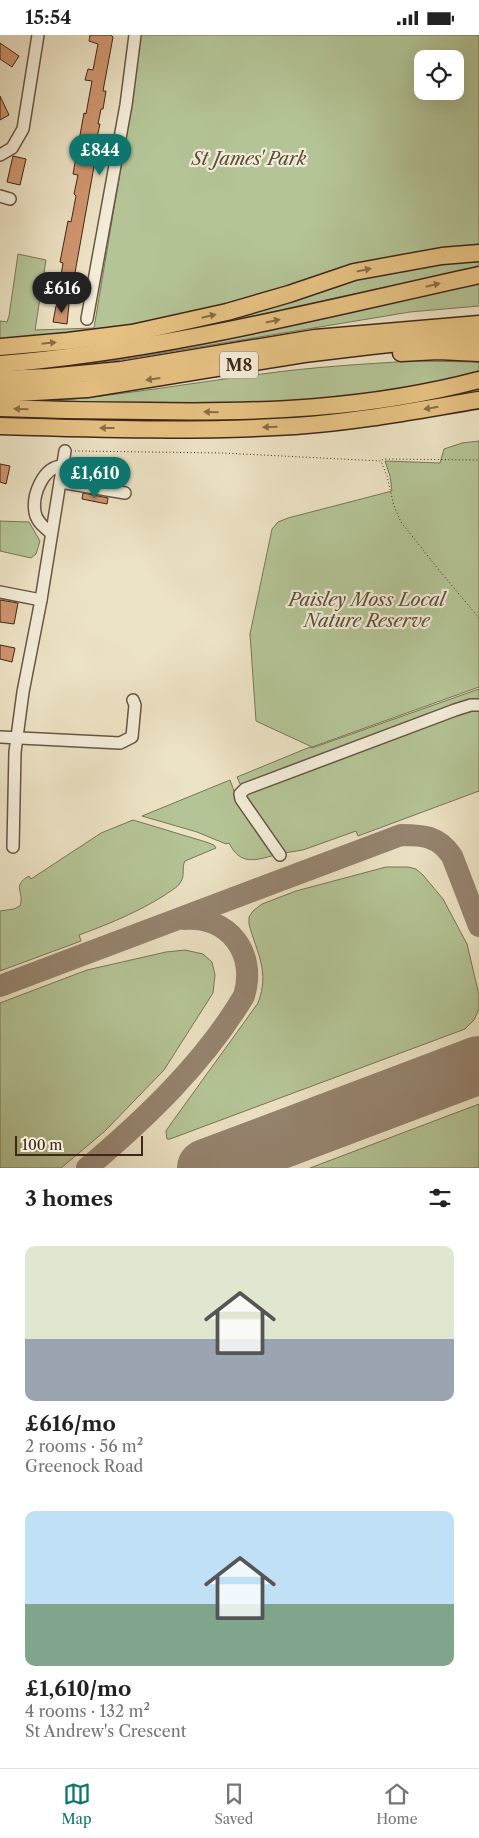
<!DOCTYPE html>
<html lang="en">
<head>
<meta charset="utf-8">
<style>
  body { margin:0; font-family:"Libre Caslon Text",serif; background:#f2f2f2; color:#222; height:100vh; display:flex; flex-direction:column; font-size:19px; white-space:nowrap }
  * { box-sizing:border-box; margin:0 }
  p { font-size:16px; color:#767676 }
  .icon { flex:none; width:28px; height:28px; fill:none; stroke:currentColor; stroke-width:2; stroke-linecap:round; stroke-linejoin:round }
  .map { position:relative; height:1133px; overflow:hidden }
  .side { display:flex; flex-direction:column; background:#fff; flex:1 }
  .side>* { flex:none }
  .fabs { position:absolute; left:414px; top:15px; display:grid; gap:10px }
  .fabs a { display:grid; place-items:center; width:50px; height:50px; border-radius:10px; background:#fff; box-shadow:0 5px 20px #0002; font-size:25px }
  .scale { position:absolute; left:15px; bottom:12px; width:128px; box-sizing:border-box; padding-left:5px; border:2px solid #3f261a; border-top:0; font-size:14px; line-height:18px; white-space:nowrap; color:#3f261a; -webkit-text-stroke:4px #f3ecd9; paint-order:stroke }
  .price { position:absolute; translate:-50% -42px; padding:0 11px; border-radius:18px; background:#0f766e; color:#fff; font-size:16px; line-height:32px; filter:drop-shadow(0 1px 2px #0008) }
  .price::after { content:''; position:absolute; left:50%; top:30px; width:15px; height:11px; margin-left:-8px; background:inherit; clip-path:polygon(0 0,100% 0,50% 100%) }
  .price.current { background:#222; color:#fff }
  ul { padding:0; list-style:none }
  li { display:grid; align-content:center; gap:10px; height:265px; padding:0 25px }
  li span { display:grid; place-items:center; height:155px; border-radius:10px; color:#555 }
  li>.icon { margin-inline-start:auto }
  span .icon { width:90px; height:90px; fill:#fffc; stroke-width:1 }
  li b { font-size:21px }
  h2 { display:flex; justify-content:space-between; align-items:center; height:60px; padding:0 25px; font-size:21px }
  .status { display:flex; justify-content:space-between; align-items:center; height:35px; padding:0 25px; background:#fff; direction:ltr }
  .status svg { height:14px; fill:currentColor }
  .dock { display:flex; justify-content:space-around; align-items:center; height:70px; border-top:1px solid #e0e0e0; background:#fff; font-size:14px; color:#767676 }
  .dock a { display:grid; justify-items:center; gap:2px }
  .dock .current { color:#0f766e }
  .map>svg:first-child { display:block }
  .green { fill:#b4c496; stroke:#7a7558; fill-rule:evenodd }
  .lines { fill:none; stroke-linecap:round; stroke-linejoin:round }
  .taxiway { stroke:#96846f; stroke-width:22 }
  .runway { stroke:#96846f; stroke-width:58 }
  .building { fill:#cf956e; stroke:#3f261a }
  .minor-casing { stroke:#6a5544; stroke-width:14 }
  .highway-casing { stroke:#3f261a; stroke-width:19 }
  .path { stroke:#3f261a; stroke-width:1; stroke-dasharray:1 2.5; stroke-linecap:butt }
  .minor { stroke:#f3ecd9; stroke-width:11 }
  .highway { stroke:#e6c182; stroke-width:16 }
  .oneway { fill:#8a6c49 }
  .labels { text-anchor:middle; stroke-width:4.5; stroke-linejoin:round; paint-order:stroke }
  .shield { fill:#f3ecd9; stroke:#756153; stroke-width:1 }
  .shield-label { font-size:16px; font-weight:bold; fill:#3f261a }
  .park-label { font-size:18px; font-style:italic; fill:#5c4e39; stroke:#f3ecd9 }
</style>
</head>
<body>
<div class="status"><b>15:54</b><svg viewBox="0 0 49 12"><path d="M0 12V9h3v3zM5 12V6h3v6zM10 12V3h3v9zM15 12V0h3v12zM26 1h20v11H26zM47 4h2v5h-2z"/></svg></div>
<div class="map">
<svg width="479" height="1133" viewBox="0 0 479 1133">
  <rect width="100%" height="100%" fill="#ece2c4"/>
  <filter id="stains"><feTurbulence type="fractalNoise" baseFrequency=".004" numOctaves="4"/><feColorMatrix values="0 0 0 0 .2 0 0 0 0 .09 0 0 0 0 .02 0 0 0 .5 -.17"/></filter>
  <radialGradient id="worn" r=".72"><stop offset=".6" stop-color="#630" stop-opacity="0"/><stop offset="1" stop-color="#630" stop-opacity=".3"/></radialGradient>
  <g class="green">
    <path d="M139 0H479V215L115 296 0 308V286L7 287 9 281 18 219 46 225 35 295 94 293 131 72ZM422 24H455V56H422Z"/>
    <path d="M450 227H479V271L410 277 120 325 26 334 388 261 385 252 253 281 198 292 374 239Z"/>
    <path d="M414 326 479 327V358L349 380 347 370 27 368C106 363 183 349 262 339 312 332 363 329 414 326Z"/>
    <path d="M479 406V652L312 712 256 686 250 599 272 494 278 487 288 483 392 456 390 441 385 426 440 428 444 414 462 408Z"/>
    <path d="M0 486 29 487 40 506 36 519 31 523 0 516Z"/>
    <path d="M479 654V664L471 668 243 750 240 749 237 742 310 712 312 713Z"/>
    <path d="M479 673V756L358 801 356 796 303 815 284 818 244 759 457 676Z"/>
    <path d="M230 745 236 761 275 820C254 826 240 830 229 808L226 809 197 797 142 781Z"/>
    <path d="M133 785 206 807 214 810 216 813 185 826C181 833 186 840 180 848 177 853 170 856 165 860 138 877 109 889 79 900L81 906 0 936V876L14 874 20 871C25 857 11 851 29 841L31 844 101 798Z"/>
    <path d="M386 832H408L416 834 423 840 443 864 467 909 479 960V974L474 985 465 994 170 1104H167L166 1096 170 1090 258 968C270 936 257 919 249 889V882L253 876 262 869 296 856Z"/>
    <path d="M185 915 203 919 212 927 215 940 213 958 164 1035 105 1096 61 1133H0V968L87 935 166 917Z"/>
    <path d="M479 1069V1133H310Z"/>
  </g>
  <g class="lines">
    <g class="taxiway">
      <path d="M0 951 401 800C424 800 438 801 452 821L479 891"/>
      <path d="M87 1133C146 1083 204 1028 244 961 257 918 229 881 184 884"/>
    </g>
    <path class="runway" d="M206 1133 479 1030"/>
  </g>
  <g class="building">
    <path d="M90 0H111L113 2 103 56H106L103 74H101L98 89H100L95 112H97L95 126 73 249 60 247 63 228 60 227 68 186 71 187 76 161 74 159 78 140 73 139 84 78 86 79 92 46 85 45 88 34 93 35 98 9 89 6Z"/>
    <path d="M0 8 19 21 12 32 0 24Z"/>
    <path d="M0 61 9 80 0 85Z"/>
    <path d="M13 121 26 124 20 150 7 147Z"/>
    <path d="M61 267 69 269 67 289 53 287 56 271 60 272Z"/>
    <path d="M93 428 108 431 105 447 90 444Z"/>
    <path d="M0 429 10 431 6 449 0 447Z"/>
    <path d="M83 458 108 463 107 469 82 464Z"/>
    <path d="M0 565 18 568 14 589 0 587Z"/>
    <path d="M0 610 15 613 12 627 0 624Z"/>
  </g>
  <g class="lines">
    <g class="minor-casing">
      <g id="minor">
        <path d="M0 120 12 113 23 94 38 0"/>
        <path d="M0 161 10 164"/>
        <path d="M87 284 126 70 135 0"/>
        <path d="M60 447 125 458"/>
        <path d="M51 498C44 492 36 486 35 477 32 460 43 432 62 431"/>
        <path d="M0 557 41 565"/>
        <path d="M0 702 120 708 132 702 135 670 133 665"/>
        <path d="M13 812 15 717 23 657 41 565 65 416"/>
        <path d="M280 820 241 764 240 759 245 754 455 675 471 670H479"/>
      </g>
    </g>
    <g class="highway-casing">
      <g id="highway">
        <path d="M0 312 68 306 132 298 227 277 289 259 354 237 442 221 479 218"/>
        <path d="M401 318 438 316 479 318"/>
        <path d="M0 329C162 316 320 275 479 240"/>
        <path d="M0 344 48 342 121 335 315 303 479 289"/>
        <path d="M0 359 87 354 304 319 371 311 426 305 479 303"/>
        <path d="M0 373C49 375 99 376 148 376 261 378 369 374 479 345"/>
        <path d="M0 391C98 394 197 397 295 391 357 387 418 375 479 365"/>
      </g>
    </g>
    <g class="path">
      <path d="M75 416 223 418 381 426 387 441 394 471 401 487 439 535 479 583"/>
      <path d="M382 425 385 424 479 425"/>
    </g>
    <use href="#minor" class="minor"/>
    <use href="#highway" class="highway"/>
  </g>
  <defs><path id="oneway-solid" d="M-6-.8H1V-3.2L6.5 0L1 3.2V.8H-6Z" transform="scale(1.25)"/></defs>
  <g class="oneway">
    <use href="#oneway-solid" transform="translate(364 235) rotate(-12)"/>
    <use href="#oneway-solid" transform="translate(433 250) rotate(-13)"/>
    <use href="#oneway-solid" transform="translate(209 281) rotate(-13)"/>
    <use href="#oneway-solid" transform="translate(273 286) rotate(-12)"/>
    <use href="#oneway-solid" transform="translate(49 308) rotate(-6)"/>
    <use href="#oneway-solid" transform="translate(153 344) rotate(172)"/>
    <use href="#oneway-solid" transform="translate(431 373) rotate(171)"/>
    <use href="#oneway-solid" transform="translate(21 374) rotate(-178)"/>
    <use href="#oneway-solid" transform="translate(211 377) rotate(-179)"/>
    <use href="#oneway-solid" transform="translate(270 392) rotate(178)"/>
    <use href="#oneway-solid" transform="translate(107 393) rotate(-180)"/>
  </g>
  <g class="labels">
    <rect class="shield" x="220" y="316.5" width="38" height="27" rx="4"/>
    <g class="shield-label">
      <text x="239" y="336">M8</text>
    </g>
    <g class="park-label">
      <text x="249" y="130">St James' Park</text>
      <text x="367" y="571">Paisley Moss Local<tspan x="367" dy="21">Nature Reserve</tspan></text>
    </g>
  </g>
  <rect width="100%" height="100%" filter="url(#stains)"/>
  <rect width="100%" height="100%" fill="url(#worn)"/>
</svg>
<div class="fabs">
<a><svg class="icon" aria-label="locate" viewBox="0 0 24 24"><circle cx="12" cy="12" r="6"/><path d="M12 2v4M12 18v4M2 12h4M18 12h4"/></svg></a>
</div>
<div class="scale">100 m</div>
<b class="price" style="left:100px;top:141px">£844</b>
<b class="price current" style="left:62px;top:279px">£616</b>
<b class="price" style="left:95px;top:464px">£1,610</b>
</div>
<section class="side">
<h2>3 homes<svg class="icon" aria-label="filters" viewBox="0 0 24 24"><path d="M4 7h16M4 17h16"/><circle cx="9" cy="7" r="2"/><circle cx="15" cy="17" r="2"/></svg></h2>
<ul>
<li><span style="background:linear-gradient(#dfe7d0 60%,#9aa5b1 0)"><svg class="icon" aria-label="home" viewBox="0 0 24 24"><path d="M3 11l9-7 9 7M6 9v11h12V9"/></svg></span><div><b>£616/mo</b><p>2 rooms · 56 m²</p><p>Greenock Road</p></div></li>
<li><span style="background:linear-gradient(#bfe0f5 60%,#7fa58c 0)"><svg class="icon" aria-label="home" viewBox="0 0 24 24"><path d="M3 11l9-7 9 7M6 9v11h12V9"/></svg></span><div><b>£1,610/mo</b><p>4 rooms · 132 m²</p><p>St Andrew's Crescent</p></div></li>
</ul>
</section>
<nav class="dock">
<a class="current"><svg class="icon" aria-label="map" viewBox="0 0 24 24"><path d="M3 6l6-2 6 2 6-2v14l-6 2-6-2-6 2zM9 4v14M15 6v14"/></svg>Map</a>
<a><svg class="icon" aria-label="saved" viewBox="0 0 24 24"><path d="M7 4h10v16l-5-4-5 4z"/></svg>Saved</a>
<a><svg class="icon" aria-label="home" viewBox="0 0 24 24"><path d="M3 11l9-7 9 7M6 9v11h12V9"/></svg>Home</a>
</nav>
</body>
</html>
